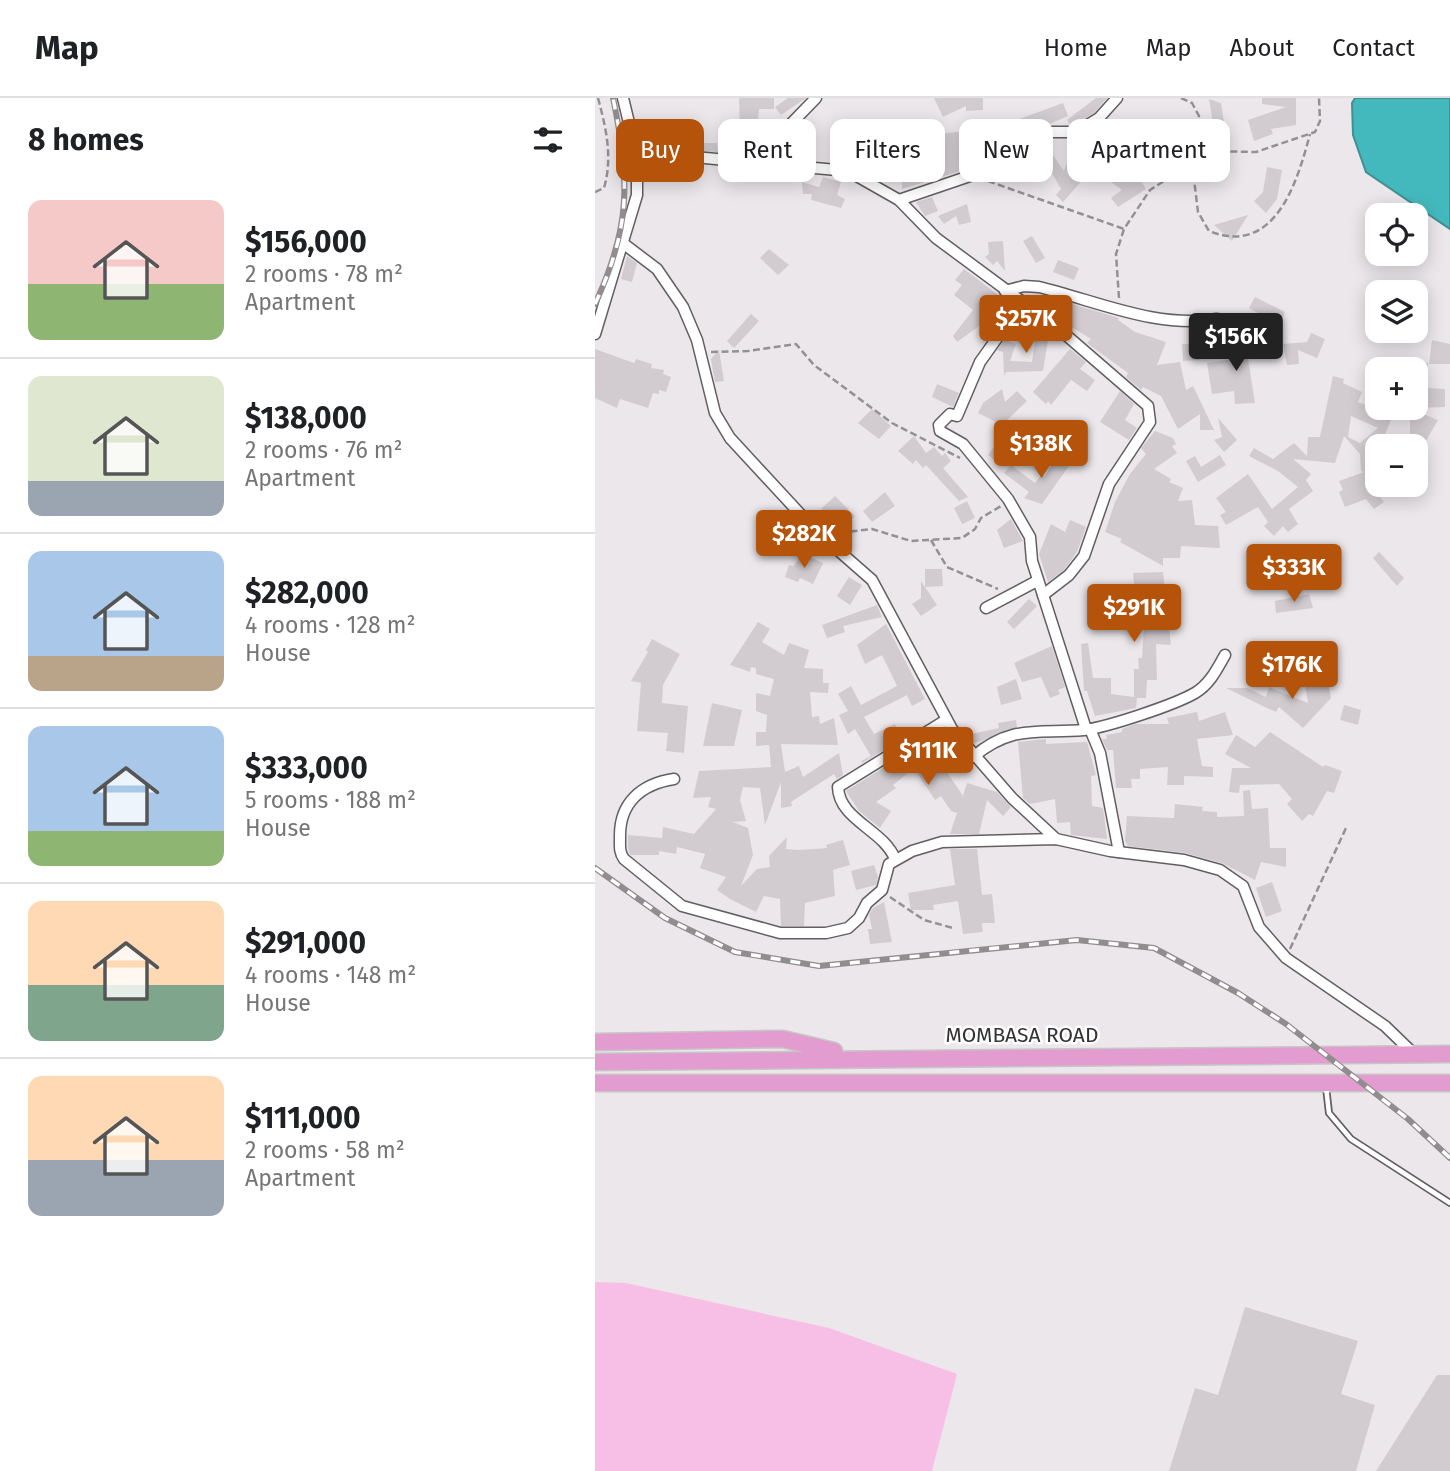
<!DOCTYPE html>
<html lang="en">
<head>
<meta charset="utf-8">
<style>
  body { margin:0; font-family:"Fira Sans",sans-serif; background:#f2f2f2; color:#202124; height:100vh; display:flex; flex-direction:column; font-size:26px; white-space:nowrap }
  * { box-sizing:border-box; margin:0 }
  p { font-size:23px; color:#757577 }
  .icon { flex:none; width:38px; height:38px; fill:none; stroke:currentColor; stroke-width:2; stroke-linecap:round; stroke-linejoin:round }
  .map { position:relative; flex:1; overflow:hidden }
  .drawer { display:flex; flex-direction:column; background:#fff; width:595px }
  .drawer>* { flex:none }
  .guide { position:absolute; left:21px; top:21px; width:665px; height:63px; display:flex; gap:14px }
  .controls { position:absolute; left:770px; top:105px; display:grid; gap:14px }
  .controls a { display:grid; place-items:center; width:63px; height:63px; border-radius:14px; background:#fff; box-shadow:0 4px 18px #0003; font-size:35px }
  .price { position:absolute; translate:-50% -60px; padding:0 16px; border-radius:7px; background:#b45309; color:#fff; font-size:23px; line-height:46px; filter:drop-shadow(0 2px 4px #0008) }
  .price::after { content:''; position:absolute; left:50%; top:42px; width:21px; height:16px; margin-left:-10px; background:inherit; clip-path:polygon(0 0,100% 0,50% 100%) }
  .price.selected { background:#222; color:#fff }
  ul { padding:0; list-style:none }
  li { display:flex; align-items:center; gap:21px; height:175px; padding:0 28px }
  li+li { border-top:2px solid #e0e0e0 }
  li span { display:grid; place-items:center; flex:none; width:196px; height:140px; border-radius:14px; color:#555 }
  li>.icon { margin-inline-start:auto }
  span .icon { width:84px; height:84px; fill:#fffc; stroke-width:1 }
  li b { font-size:30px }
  h2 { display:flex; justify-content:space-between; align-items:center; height:84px; padding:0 28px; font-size:30px }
  .pill { padding:0 24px; border-radius:14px; background:#fff; box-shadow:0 4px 18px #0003; font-size:24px; line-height:63px }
  .pill.selected { background:#b45309; color:#fff }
  header { display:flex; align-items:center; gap:42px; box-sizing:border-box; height:98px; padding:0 35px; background:#fff; border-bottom:2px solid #e0e0e0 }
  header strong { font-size:33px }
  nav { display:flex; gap:38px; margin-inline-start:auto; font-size:24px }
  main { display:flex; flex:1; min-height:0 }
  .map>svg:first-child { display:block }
  .green { fill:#f7bfe6 }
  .water { fill:#44b9bd; stroke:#409194; stroke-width:2 }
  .building { fill:#d2ccd0; fill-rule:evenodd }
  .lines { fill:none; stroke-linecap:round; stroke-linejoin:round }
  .service-casing { stroke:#635e61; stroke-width:8 }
  .minor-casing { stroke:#635e61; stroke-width:13 }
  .trunk-casing { stroke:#c6c6c6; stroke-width:19 }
  .path { stroke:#949193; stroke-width:2.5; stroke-dasharray:7 3.5; stroke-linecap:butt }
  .service { stroke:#fff; stroke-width:4.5 }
  .minor { stroke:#fff; stroke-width:10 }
  .trunk { stroke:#e29ccf; stroke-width:16 }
  .rail-casing { stroke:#918d8f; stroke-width:6 }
  .rail { stroke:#fff; stroke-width:3.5; stroke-dasharray:10; stroke-linecap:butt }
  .labels { text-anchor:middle; stroke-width:5; stroke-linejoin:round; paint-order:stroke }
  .street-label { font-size:21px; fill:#353334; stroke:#fff }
</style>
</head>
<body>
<header>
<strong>Map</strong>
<nav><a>Home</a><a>Map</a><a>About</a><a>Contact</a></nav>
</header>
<main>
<section class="drawer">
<h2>8 homes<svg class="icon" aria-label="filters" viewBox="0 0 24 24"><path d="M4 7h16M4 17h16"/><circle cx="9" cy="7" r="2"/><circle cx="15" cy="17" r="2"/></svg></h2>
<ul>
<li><span style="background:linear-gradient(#f6c9c9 60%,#8fb573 0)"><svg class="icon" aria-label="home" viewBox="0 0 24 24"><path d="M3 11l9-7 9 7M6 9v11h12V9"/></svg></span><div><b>$156,000</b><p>2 rooms · 78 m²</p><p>Apartment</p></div></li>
<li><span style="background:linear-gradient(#dfe7d0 75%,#9aa5b1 0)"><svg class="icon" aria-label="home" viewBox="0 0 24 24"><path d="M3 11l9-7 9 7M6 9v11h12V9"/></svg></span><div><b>$138,000</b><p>2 rooms · 76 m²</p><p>Apartment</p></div></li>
<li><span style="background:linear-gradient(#a9c7e8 75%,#b9a48a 0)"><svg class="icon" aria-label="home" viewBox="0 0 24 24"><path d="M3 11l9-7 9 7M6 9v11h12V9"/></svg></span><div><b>$282,000</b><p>4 rooms · 128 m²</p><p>House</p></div></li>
<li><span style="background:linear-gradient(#a9c7e8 75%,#8fb573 0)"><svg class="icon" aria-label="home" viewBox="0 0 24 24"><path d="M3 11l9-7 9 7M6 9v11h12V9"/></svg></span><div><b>$333,000</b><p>5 rooms · 188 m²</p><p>House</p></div></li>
<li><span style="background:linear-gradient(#ffd9b3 60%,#7fa58c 0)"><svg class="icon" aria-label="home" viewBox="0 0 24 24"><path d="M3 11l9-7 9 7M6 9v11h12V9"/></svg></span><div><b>$291,000</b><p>4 rooms · 148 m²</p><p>House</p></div></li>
<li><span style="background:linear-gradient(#ffd9b3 60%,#9aa5b1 0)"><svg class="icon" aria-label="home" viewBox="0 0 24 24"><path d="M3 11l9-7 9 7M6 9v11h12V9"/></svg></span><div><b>$111,000</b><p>2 rooms · 58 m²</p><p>Apartment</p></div></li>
</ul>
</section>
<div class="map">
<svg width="855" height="1373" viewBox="0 0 855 1373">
  <rect width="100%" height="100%" fill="#ece7ea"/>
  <path class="green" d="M0 1184 31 1185 234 1230 362 1276 337 1373H0Z"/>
  <path class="water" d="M760 0H855V131L771 74 758 37 757 5Z"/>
  <g class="building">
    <path d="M144 0H179V11H164L162 38 145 36Z"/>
    <path d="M193 0H211L186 17 180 9Z"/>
    <path d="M339 0H388V12L371 13V8L348 19Z"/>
    <path d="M501 0H512L499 15 476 27 472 22Z"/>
    <path d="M667 0H701V27L676 31 678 36 659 43 653 22 691 9 667 6Z"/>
    <path d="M614 1 626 5 633 48 622 50Z"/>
    <path d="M468 5 473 18 450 28 428 46 416 24Z"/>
    <path d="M516 21 526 27 519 33 528 44 513 55 546 75 543 78 551 91 523 109 516 100 527 92 504 75 498 83 491 78 468 104 461 97 466 91 447 58 436 59 451 47 469 73 479 45Z"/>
    <path d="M395 30V63L368 67 366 73 307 91V72L331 71 329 51 312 53 310 40Z"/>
    <path d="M273 33H283V48L287 50V53L259 52V41L272 45Z"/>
    <path d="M105 39V45H122L123 54 65 51 64 41Z"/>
    <path d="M672 69 687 72 682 101 671 115 659 103 668 94Z"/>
    <path d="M228 79 246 84 242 97 250 101 246 110 216 102 217 96H208L207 84 224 89Z"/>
    <path d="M337 99 343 113 330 118 321 104Z"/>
    <path d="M372 106 376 124 364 127 361 118 349 126 343 118Z"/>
    <path d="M653 117 637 143 619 127Z"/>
    <path d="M437 138 450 160 441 165 428 143Z"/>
    <path d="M408 143 410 173 402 163 398 167 390 159 394 156 393 144Z"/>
    <path d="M174 151 194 167 183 177 165 160Z"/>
    <path d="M826 156 814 168H796V157Z"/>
    <path d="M32 158 42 165 37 184 26 181Z"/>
    <path d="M463 162 484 170 479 182 458 174Z"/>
    <path d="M369 171 415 206 362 244 358 238 378 212 359 197 367 187 360 182Z"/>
    <path d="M660 199 690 214 683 231 670 226 673 221 654 210Z"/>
    <path d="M464 202 524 220 523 222 540 234 571 244 562 267 585 264 591 292 598 288 619 332H605V316L583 331 566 298 548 289 546 292 531 279 533 275 492 245 496 241 457 217Z"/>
    <path d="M156 216 164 223 139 250 132 243Z"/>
    <path d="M442 228 454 236 448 273 411 274 409 278 408 254 402 252 410 242 421 246 415 263 437 264Z"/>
    <path d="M716 235 730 241 722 260 703 252 704 266 692 267 688 246 712 244Z"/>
    <path d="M666 238 669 258 653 261 660 305 640 306 639 293 617 296 612 265 652 259 650 240Z"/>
    <path d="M837 242 855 246V266H834Z"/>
    <path d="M587 246H604L605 262 588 263Z"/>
    <path d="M0 251 39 265 41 261 57 266 56 270 69 272 68 276 76 279 71 294 64 292V296L58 295 53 310 25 301 22 310 0 300Z"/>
    <path d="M475 251 491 264 485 271 500 282 492 293 476 282 456 307 453 303 451 306 438 294Z"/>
    <path d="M124 252 129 283 120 284 116 261Z"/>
    <path d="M821 264 833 265 832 290 850 291V309L821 310Z"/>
    <path d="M738 278 749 281 748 285 767 294 763 304 798 317 789 339 797 348H782V395L789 404 779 411 771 401 750 409 744 394 748 392 744 383 769 374 766 373 765 356 749 338 740 365 698 361 716 376 711 382 718 393 694 411 703 426 693 434 688 428 679 438 669 428 673 424 663 409 631 427 625 417 631 414 621 400 653 376 677 411 703 389 683 373 654 358 659 350 678 361 699 345 712 358 713 339H725ZM756 318 783 330 765 345 753 339Z"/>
    <path d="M342 286 364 295 358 309 337 299Z"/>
    <path d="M407 291 410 304 422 293 432 303 407 327 383 315 388 305Z"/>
    <path d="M525 293 539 306 530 322 542 330 534 342 505 324Z"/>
    <path d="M277 311 296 328 284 341 263 325Z"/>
    <path d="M821 313 843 322 829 346 815 341V321H821Z"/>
    <path d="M623 320 642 342 629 354 619 342 627 339Z"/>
    <path d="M417 324 432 330 446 345 439 356 419 343 403 365 393 357Z"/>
    <path d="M560 333 578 340 581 346 577 348 582 355 559 371 576 381 574 384 588 390 583 403 597 402 600 427 623 428 625 450 586 448 585 460H568V468L525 444 527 441 510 434 520 404 535 376 551 356 546 350Z"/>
    <path d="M319 338 331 355 339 349 347 358 350 355 356 363 348 370 373 399 364 403 331 367 328 370 321 362 318 366 303 353Z"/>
    <path d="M464 356 478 362 447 406 429 400 434 394 409 375 416 367 440 385 447 376 450 378Z"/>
    <path d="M625 357 631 367 603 384 591 363 600 358 606 369Z"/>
    <path d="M290 394 300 408 277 424 268 413Z"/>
    <path d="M240 398 260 418 247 431 226 411Z"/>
    <path d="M372 403 380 420 367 426 359 410Z"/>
    <path d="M416 421 428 443 409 450 402 432Z"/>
    <path d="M475 422 491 429 482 454 469 472 453 484 444 456 456 426 470 434Z"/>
    <path d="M784 454 809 480 802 488 778 460Z"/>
    <path d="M208 456 228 465 218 486 205 480 203 484 190 479 194 467 198 468Z"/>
    <path d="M330 471H347L348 488 330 489Z"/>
    <path d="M568 474 576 547 561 546 562 582H552L551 600H542L541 610 500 618 492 593H489L486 546 493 545 498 580H516V596L539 599V571H544L543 560H547L549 527 538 532 522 502 540 493 538 475Z"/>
    <path d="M254 479 267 487 255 507 242 498Z"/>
    <path d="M326 483 342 507 326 518 317 506 326 500Z"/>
    <path d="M714 496 718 510 681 515 680 503Z"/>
    <path d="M434 501 442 508 419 531 412 524Z"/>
    <path d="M282 507 287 519 248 528 250 534 232 540 227 527Z"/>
    <path d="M163 524 175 531 167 544 189 557 194 545 214 552 209 570 228 571V585H234L233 595 215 594 217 619 224 618 225 626 239 620 243 647 186 646 190 674 204 668 208 679 244 655 248 677 242 681 239 676 196 704 197 708 186 710V684L170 727 165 690 148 689 145 702 151 723 138 724 153 730 158 757 146 788 162 771 175 769 174 758 192 739 191 751 204 752 232 750 231 747 248 742 255 767 238 772 240 798 210 805 209 828H186L185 801 169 798 161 814 135 801 122 792 131 779 105 770 110 756 82 749 81 756 64 753V757H35L33 750V737L67 740 68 729 99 736 121 711 113 709 116 699 98 700 104 673 176 669 174 647 161 648V634H171L172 617 161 613V595L175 598 179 581 161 576V570L156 569 155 574 135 567Z"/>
    <path d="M291 526 330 601 317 608 312 597 269 619 279 636 300 626 307 641 267 665 266 663 276 658 260 631 253 636 244 617 253 613 243 596 256 588 266 607 302 588 287 557 270 566 262 547Z"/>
    <path d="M57 541 85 556 68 587 67 605 93 608 89 655 71 653 73 635 42 633 46 585 36 583 53 554 51 552Z"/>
    <path d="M457 548 470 589 463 592 465 596 455 600 446 579 427 584 419 565Z"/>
    <path d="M421 581 427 601 406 607 402 589Z"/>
    <path d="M733 582 736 600 708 630 684 609 681 614 672 610 631 590H652L671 599 674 589 713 605 710 586Z"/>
    <path d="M117 605 147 612 139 648H108Z"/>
    <path d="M749 607 766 612 763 627 745 622Z"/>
    <path d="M602 614 604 623 630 614 638 637 602 641 607 668 618 669V679L589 678V687H572L573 669 545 671V681H536L537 690H521L518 652H512L507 641H512L511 637 527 634V631L540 626H574L572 620Z"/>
    <path d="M421 622 422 629 387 643 379 645 372 637 404 630 403 625Z"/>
    <path d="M349 632 364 653 345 664 368 698 372 685 402 694 416 709 408 718 392 702 384 736H355L362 715 356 713 346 698 340 702 319 670 298 687 301 690 281 704 296 713 285 730 264 713 251 693Z"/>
    <path d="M675 634 728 669 730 667 747 673 739 695 732 693 718 718 714 716 707 723 692 706 697 701 684 686 645 687 644 695 634 694 637 670H656L630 656 641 637 660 649Z"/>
    <path d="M451 641V646L492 644 501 677 496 678 497 708 508 710 512 741 476 737 475 724 462 725 460 701 435 706 428 700 423 644Z"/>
    <path d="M655 692 657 711 673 710 675 750H691V769L666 764 660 782 627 765 590 755 533 748 530 743 532 718 579 720 580 706 608 709 607 713 622 714V719L649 718 648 693Z"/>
    <path d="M355 751H382L387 797 397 796 400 825H387L388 834 368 836 363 803 338 807 339 812H316L313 795 360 787Z"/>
    <path d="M279 767 283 779 281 787 261 792 256 773Z"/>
    <path d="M677 784 687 813 671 819 661 790Z"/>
    <path d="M289 804 297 844 275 846 273 831H277L274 817 278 810Z"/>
    <path d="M650 1209 763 1243 746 1296 780 1307 761 1373H574L600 1290 623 1297Z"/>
    <path d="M842 1277H855V1373H781Z"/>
  </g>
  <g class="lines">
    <g class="service-casing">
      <path id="service" d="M731 989 734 1015 756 1041 855 1105"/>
    </g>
    <g class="minor-casing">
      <g id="minor">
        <path d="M42 58H88L253 73 304 102 341 140 464 231 553 308 555 324 514 386 489 458 474 477 448 497 491 631"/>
        <path d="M158 65 221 0"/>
        <path d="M304 102 419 63 455 34H481L504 20 522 0"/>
        <path d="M29 146 62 171 88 209 102 242 120 315 135 340 220 432 277 482 357 631 417 700 461 741"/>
        <path d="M410 193 429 188 444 189C502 203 562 231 622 221"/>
        <path d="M427 205 385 264 362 318 355 316 344 327 345 333 368 346 413 401 435 439 437 463 448 497"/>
        <path d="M0 236 42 97V58L28 0"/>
        <path d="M391 510 442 483"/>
        <path d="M495 631 505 655 524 754"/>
        <path d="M378 659C417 626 443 636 489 632 513 629 579 607 600 595 615 586 622 571 630 557"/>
        <path d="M79 681C46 686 24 705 25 740 25 748 24 754 29 761L87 808 185 835H231L253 830 264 820 272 805 287 792 294 766 317 753 347 744 461 741 515 753 589 762 625 772 648 788 664 829 691 860 790 928 819 956"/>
        <path d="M300 761C289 732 244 722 243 689L351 622"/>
      </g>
    </g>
    <g class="trunk-casing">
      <g id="trunk">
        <path d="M0 944 188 941 239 953"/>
        <path d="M0 964 855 956"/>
        <path d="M0 985H855"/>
      </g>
    </g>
    <g class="path">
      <path d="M586 0 597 5 604 18 598 39 597 64"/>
      <path d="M597 65 615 53 661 54 720 34 725 23 724 0"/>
      <path d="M393 83 529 131"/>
      <path d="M0 94 9 90C18 59 11 30 3 0"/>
      <path d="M524 200 521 156 529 131 555 92 597 65 603 114 614 133C680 159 702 85 715 36"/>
      <path d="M116 254 153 253 201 246 219 267 297 325 365 360"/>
      <path d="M235 430 252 434 277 431 316 443 367 440 380 431 386 420 406 408"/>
      <path d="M336 442 352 469 403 491"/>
      <path d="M295 799 329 822 358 830"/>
      <path d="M695 851 751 730"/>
    </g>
    <use href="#service" class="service"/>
    <use href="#minor" class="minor"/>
    <use href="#trunk" class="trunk"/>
    <g class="rail-casing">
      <g id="rail">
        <path d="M0 206C36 129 35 82 18 0"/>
        <path d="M0 770 70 820 140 854 224 868 482 842 559 850 643 895 691 926 813 1021 855 1060"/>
      </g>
    </g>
    <use href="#rail" class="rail"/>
  </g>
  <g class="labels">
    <g class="street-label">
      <text x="427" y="944">MOMBASA ROAD</text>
    </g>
  </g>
</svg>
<div class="controls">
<a><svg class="icon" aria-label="locate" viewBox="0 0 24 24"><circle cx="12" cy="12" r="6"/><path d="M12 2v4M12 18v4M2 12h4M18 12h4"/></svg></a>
<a><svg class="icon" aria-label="layers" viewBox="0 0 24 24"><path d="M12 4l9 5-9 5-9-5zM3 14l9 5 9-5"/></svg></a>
<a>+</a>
<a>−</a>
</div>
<b class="price" style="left:431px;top:257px">$257K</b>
<b class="price selected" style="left:641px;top:275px">$156K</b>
<b class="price" style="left:446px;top:382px">$138K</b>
<b class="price" style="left:209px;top:472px">$282K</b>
<b class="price" style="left:699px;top:506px">$333K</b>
<b class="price" style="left:539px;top:546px">$291K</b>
<b class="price" style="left:697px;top:603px">$176K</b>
<b class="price" style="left:333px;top:689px">$111K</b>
<div class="guide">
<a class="pill selected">Buy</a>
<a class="pill">Rent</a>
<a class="pill">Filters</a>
<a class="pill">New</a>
<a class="pill">Apartment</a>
</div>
</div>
</main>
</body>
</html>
